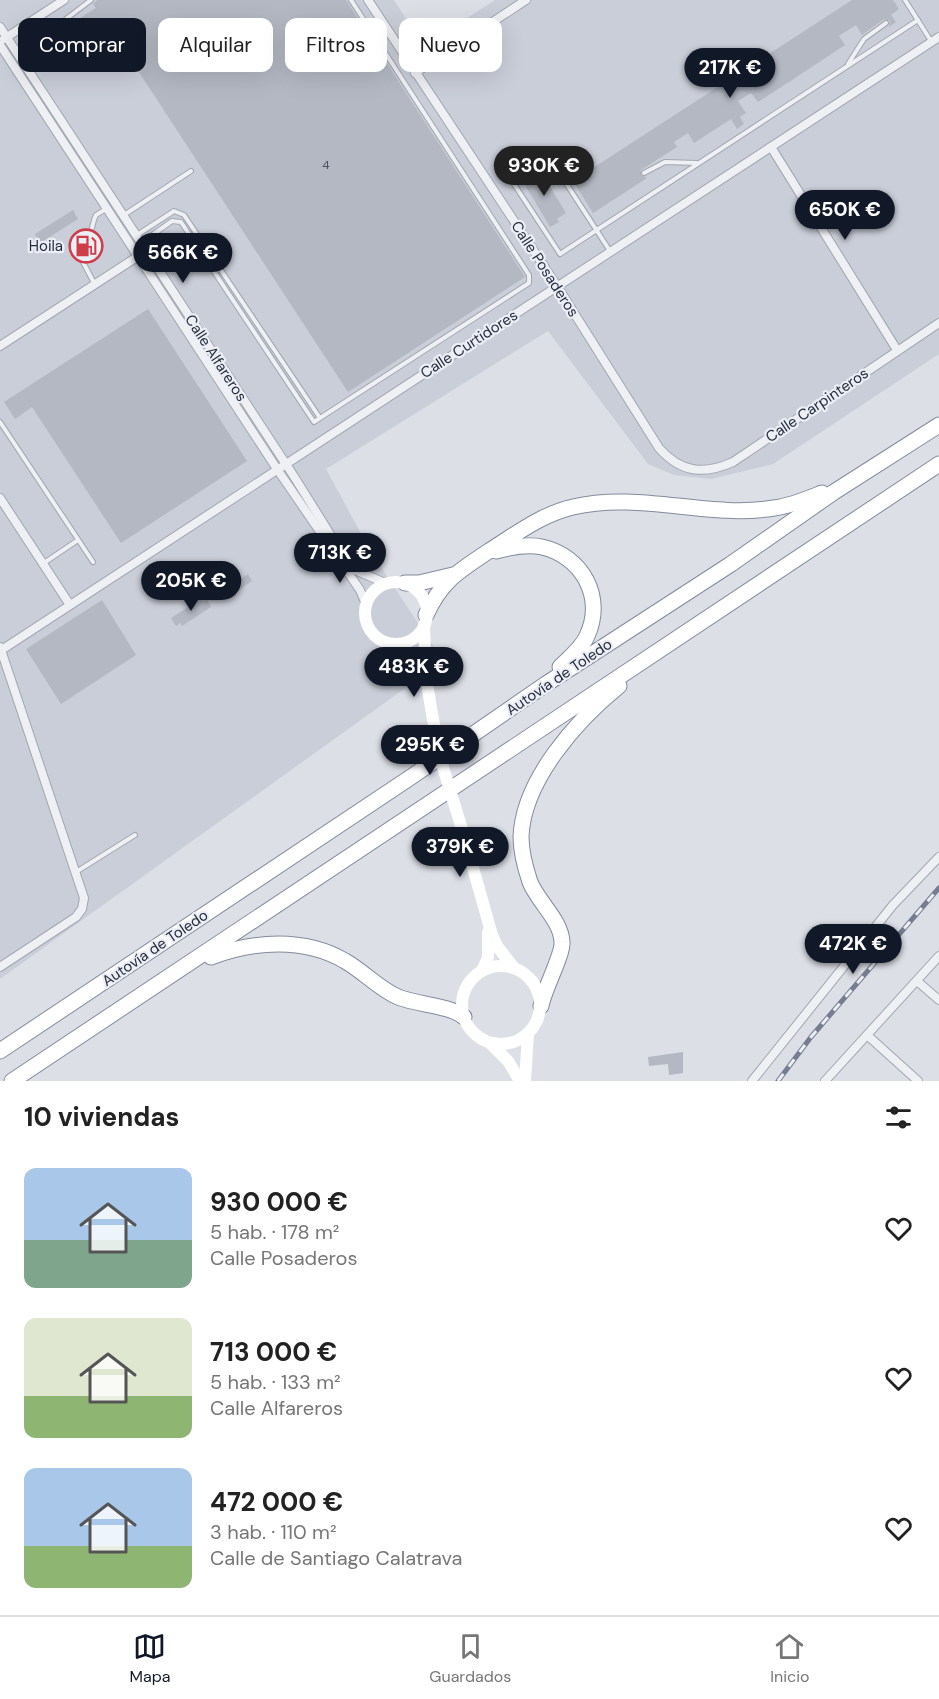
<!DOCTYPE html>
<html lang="es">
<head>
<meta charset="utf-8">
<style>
  body { margin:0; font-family:"DM Sans",sans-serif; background:#f2f2f2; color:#222; height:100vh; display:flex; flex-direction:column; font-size:22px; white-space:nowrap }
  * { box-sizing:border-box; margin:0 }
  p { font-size:20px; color:#767676 }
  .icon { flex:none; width:33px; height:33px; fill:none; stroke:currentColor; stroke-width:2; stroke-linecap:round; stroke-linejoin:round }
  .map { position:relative; height:1081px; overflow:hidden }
  .drawer { display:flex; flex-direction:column; background:#fff; flex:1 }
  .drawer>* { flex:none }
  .hud { position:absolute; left:18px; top:18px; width:600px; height:54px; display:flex; gap:12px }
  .price { position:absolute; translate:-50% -51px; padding:0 14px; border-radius:21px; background:#111827; color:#fff; font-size:20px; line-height:39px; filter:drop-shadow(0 2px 3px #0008) }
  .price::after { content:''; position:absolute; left:50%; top:36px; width:18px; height:14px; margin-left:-9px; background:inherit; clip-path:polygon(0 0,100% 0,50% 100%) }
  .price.on { background:#222; color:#fff }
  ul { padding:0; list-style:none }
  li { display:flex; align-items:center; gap:18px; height:150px; padding:0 24px }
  li span { display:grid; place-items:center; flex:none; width:168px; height:120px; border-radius:12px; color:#555 }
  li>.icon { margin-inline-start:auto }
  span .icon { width:72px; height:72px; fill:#fffc; stroke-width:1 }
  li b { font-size:26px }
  h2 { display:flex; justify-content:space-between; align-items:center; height:72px; padding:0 24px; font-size:26px }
  .chip { padding:0 21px; border-radius:12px; background:#fff; box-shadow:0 6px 24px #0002; font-size:21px; line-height:54px }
  .chip.on { background:#111827; color:#fff }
  .dock { display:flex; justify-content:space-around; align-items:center; height:84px; border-top:2px solid #e0e0e0; background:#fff; font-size:16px; color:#767676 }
  .dock a { display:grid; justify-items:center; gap:3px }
  .dock .on { color:#111827 }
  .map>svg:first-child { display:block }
  .built { fill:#caced8 }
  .building { fill:#b3b8c3 }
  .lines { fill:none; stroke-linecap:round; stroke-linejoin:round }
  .lane-casing { stroke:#a1a6b0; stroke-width:6 }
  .street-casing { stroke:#a1a6b0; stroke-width:10 }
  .highway-casing { stroke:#838b9d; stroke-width:17 }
  .lane { stroke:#eef0f4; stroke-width:4 }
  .street { stroke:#eef0f4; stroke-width:8 }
  .secondary { stroke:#fff; stroke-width:12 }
  .highway { stroke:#fff; stroke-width:15 }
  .rail-casing { stroke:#757d90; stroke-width:5 }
  .rail { stroke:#ebeef4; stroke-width:3; stroke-dasharray:9; stroke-linecap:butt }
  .secondary-bridge { stroke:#fff; stroke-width:12 }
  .labels { text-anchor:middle; stroke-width:4.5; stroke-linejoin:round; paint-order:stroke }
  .number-label { font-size:12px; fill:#484f5e }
  .poi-label { font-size:15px; fill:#252c3c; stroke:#ebeef4; text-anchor:end }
  .street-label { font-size:15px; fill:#252c3c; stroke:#ebeef4 }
</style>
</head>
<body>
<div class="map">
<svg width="939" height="1081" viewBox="0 0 939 1081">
  <rect width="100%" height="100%" fill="#dcdfe6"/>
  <path class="built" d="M0 0H394L424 46 495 0H939V354L773 464 711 479 674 475 648 464 548 331 326 469 371 552 443 661 0 979Z"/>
  <g class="building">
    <path d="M97 0H346L525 277 348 392 118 40 99 53 77 20 96 8 93 4Z"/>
    <path d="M852 0H893L899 9 891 15 896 22 889 27 890 21 884 19 862 35 856 25 839 36 845 45 792 80 758 102 751 93 738 101 746 113 740 117 744 124 737 129 731 119 694 143 688 133 674 142 677 147 641 170V175L647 178 593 213 573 181Z"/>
    <path d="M538 167 566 213 557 219 559 222 550 227 521 178Z"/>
    <path d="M73 210 78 219 40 243 35 234Z"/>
    <path d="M148 309 247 461 121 543 32 407 15 419 4 402Z"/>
    <path d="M248 574 252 581 231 595 227 588Z"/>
    <path d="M202 598 204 601 207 599 211 607 182 626 180 623 176 626 171 618Z"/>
    <path d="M102 600 136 655 61 704 26 649Z"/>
    <path d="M683 1052V1073L669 1075 668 1064 649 1066 648 1057Z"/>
  </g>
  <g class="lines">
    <g class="lane-casing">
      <g id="lane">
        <path d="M905 0 931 41"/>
        <path d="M47 46 49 38 65 28 66 19 91 0"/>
        <path d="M848 64 864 39 886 23"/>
        <path d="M551 160 610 251"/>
        <path d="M644 173 665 162 697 163"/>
        <path d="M514 184 560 254 918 20"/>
        <path d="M124 215 191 171"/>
        <path d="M137 235 174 211 184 215 320 418 529 283V275L351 0"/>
        <path d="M141 243 172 221 181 222 314 422 320 418"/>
        <path d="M150 257 172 244 180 255"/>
        <path d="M94 283 83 262 94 220 96 215 106 209"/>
        <path d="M0 422 93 562"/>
        <path d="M44 563 78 540"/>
        <path d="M76 872 135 835"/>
      </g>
    </g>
    <g class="street-casing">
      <g id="street">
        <path d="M368 0 557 286 659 448C681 473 704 475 733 462L939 323"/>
        <path d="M0 27 295 478 343 555 355 570 385 583"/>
        <path d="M4 39 64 0"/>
        <path d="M0 45 277 469 360 590 366 604"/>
        <path d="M415 73 526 0"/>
        <path d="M771 147 897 350"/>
        <path d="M0 346 140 255"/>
        <path d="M0 498 70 605"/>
        <path d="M0 647 84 898 82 909 76 917 0 967"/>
        <path d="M0 651 939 37"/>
        <path d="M917 981 939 1000"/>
        <path d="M867 1035 918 1081"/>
        <path d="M752 1081 893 905 939 857"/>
        <path d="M825 1081 939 956"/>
      </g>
    </g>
    <g class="highway-casing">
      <g id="highway">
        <path d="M496 551C511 547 527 544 542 547 582 556 605 597 587 636 582 648 569 658 560 667"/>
        <path d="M405 583H419L453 575"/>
        <path d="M426 615C441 581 459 571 489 551 516 534 542 514 573 507 640 491 708 519 774 508 791 506 807 499 822 493"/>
        <path d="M211 957C253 941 304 937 345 961 363 971 379 989 398 997 418 1005 449 1005 464 1017"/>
        <path d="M541 1006C544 989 563 955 562 942 561 920 538 902 530 882 525 867 521 853 521 837 523 780 577 720 619 686"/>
        <path d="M0 1051 414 775 546 684 731 564 834 492 939 425"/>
        <path d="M12 1081 939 464"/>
      </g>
    </g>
    <use href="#lane" class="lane"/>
    <use href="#street" class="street"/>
    <g class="secondary">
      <circle cx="396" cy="613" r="31"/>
      <path d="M424 625 426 677 432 714"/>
      <path d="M391 644 413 657 424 673"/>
      <path d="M462 829 492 935 497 946 514 968"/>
      <circle cx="501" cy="1005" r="39"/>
      <path d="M482 971 488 957V932"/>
      <path d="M490 1043 508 1061 520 1081"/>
      <path d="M525 1081 528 1034"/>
    </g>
    <use href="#highway" class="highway"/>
    <g class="rail-casing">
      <path id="rail" d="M778 1081 811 1037 939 888"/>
    </g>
    <use href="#rail" class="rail"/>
    <path class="secondary-bridge" d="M432 714 442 764 462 829"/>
  </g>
  <defs>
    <g id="fuel-ring" transform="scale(1.725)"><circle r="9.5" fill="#ebeef4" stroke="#cf3d4a" stroke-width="1.5"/><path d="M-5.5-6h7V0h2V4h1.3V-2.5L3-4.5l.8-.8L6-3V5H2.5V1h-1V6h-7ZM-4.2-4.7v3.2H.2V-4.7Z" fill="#cf3d4a"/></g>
  </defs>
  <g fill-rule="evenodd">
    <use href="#fuel-ring" x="86" y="246"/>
  </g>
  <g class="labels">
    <g class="number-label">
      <text x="326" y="169">4</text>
    </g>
    <g class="poi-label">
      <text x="63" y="251">Hoila</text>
    </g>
    <g class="street-label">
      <text transform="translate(545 269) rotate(57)" y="5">Calle Posaderos</text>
      <text transform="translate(469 344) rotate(-33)" y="5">Calle Curtidores</text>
      <text transform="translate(216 358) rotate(57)" y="5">Calle Alfareros</text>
      <text transform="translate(817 405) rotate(-34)" y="5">Calle Carpinteros</text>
      <text transform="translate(559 677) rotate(-34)" y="5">Autovía de Toledo</text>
      <text transform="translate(155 948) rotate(-34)" y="5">Autovía de Toledo</text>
    </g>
  </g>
</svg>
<b class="price" style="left:730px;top:99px">217K €</b>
<b class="price on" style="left:544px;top:197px">930K €</b>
<b class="price" style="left:845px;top:241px">650K €</b>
<b class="price" style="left:183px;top:284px">566K €</b>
<b class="price" style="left:340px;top:584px">713K €</b>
<b class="price" style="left:191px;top:612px">205K €</b>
<b class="price" style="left:414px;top:698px">483K €</b>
<b class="price" style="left:430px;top:776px">295K €</b>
<b class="price" style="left:460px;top:878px">379K €</b>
<b class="price" style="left:853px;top:975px">472K €</b>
<div class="hud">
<a class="chip on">Comprar</a>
<a class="chip">Alquilar</a>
<a class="chip">Filtros</a>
<a class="chip">Nuevo</a>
</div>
</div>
<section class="drawer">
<h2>10 viviendas<svg class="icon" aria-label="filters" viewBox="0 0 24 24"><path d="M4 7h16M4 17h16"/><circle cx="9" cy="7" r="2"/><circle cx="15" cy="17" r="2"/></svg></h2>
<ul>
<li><span style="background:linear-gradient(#a9c7e8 60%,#7fa58c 0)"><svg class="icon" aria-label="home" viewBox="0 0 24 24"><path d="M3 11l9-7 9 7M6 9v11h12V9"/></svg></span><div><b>930 000 €</b><p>5 hab. · 178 m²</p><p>Calle Posaderos</p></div><svg class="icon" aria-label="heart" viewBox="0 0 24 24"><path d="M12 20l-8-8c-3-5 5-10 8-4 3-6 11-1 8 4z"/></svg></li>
<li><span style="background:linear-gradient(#dfe7d0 65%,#8fb573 0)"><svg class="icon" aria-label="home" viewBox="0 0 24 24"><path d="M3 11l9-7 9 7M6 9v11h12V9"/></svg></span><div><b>713 000 €</b><p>5 hab. · 133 m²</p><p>Calle Alfareros</p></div><svg class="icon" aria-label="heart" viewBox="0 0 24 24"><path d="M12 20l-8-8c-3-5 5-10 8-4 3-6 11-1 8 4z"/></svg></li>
<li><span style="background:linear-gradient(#a9c7e8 65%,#8fb573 0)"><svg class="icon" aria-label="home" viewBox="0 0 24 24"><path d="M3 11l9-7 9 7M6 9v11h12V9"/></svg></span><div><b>472 000 €</b><p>3 hab. · 110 m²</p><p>Calle de Santiago Calatrava</p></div><svg class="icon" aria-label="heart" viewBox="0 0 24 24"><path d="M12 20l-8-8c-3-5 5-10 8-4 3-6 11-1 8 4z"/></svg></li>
</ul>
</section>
<nav class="dock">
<a class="on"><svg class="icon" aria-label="map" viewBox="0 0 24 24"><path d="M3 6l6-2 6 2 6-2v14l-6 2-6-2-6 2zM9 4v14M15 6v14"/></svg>Mapa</a>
<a><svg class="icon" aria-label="saved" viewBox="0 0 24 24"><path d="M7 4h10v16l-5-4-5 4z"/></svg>Guardados</a>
<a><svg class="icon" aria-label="home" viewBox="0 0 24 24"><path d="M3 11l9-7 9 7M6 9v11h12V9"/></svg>Inicio</a>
</nav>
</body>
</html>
